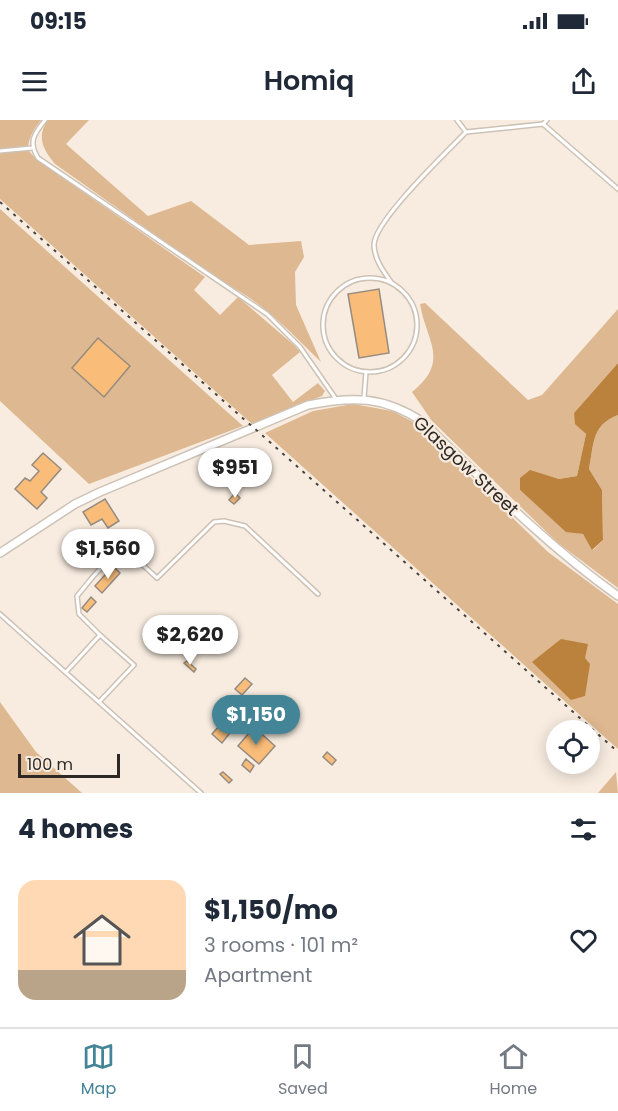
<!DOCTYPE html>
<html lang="en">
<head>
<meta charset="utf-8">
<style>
  body { margin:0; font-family:Poppins,sans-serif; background:#f6f6f7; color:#1f2937; height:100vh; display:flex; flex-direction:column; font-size:22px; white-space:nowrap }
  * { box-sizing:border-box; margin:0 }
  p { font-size:20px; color:#747a83 }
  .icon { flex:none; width:33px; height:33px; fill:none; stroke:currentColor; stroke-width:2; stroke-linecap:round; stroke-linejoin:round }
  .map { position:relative; height:673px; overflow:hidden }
  .details { display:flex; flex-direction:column; background:#fff; flex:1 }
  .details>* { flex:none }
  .buttons { position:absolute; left:546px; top:600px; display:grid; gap:12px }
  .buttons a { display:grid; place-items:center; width:54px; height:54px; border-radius:50%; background:#fff; box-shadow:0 3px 15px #0003; font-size:30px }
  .scale { position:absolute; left:18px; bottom:15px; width:102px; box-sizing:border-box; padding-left:6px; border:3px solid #2e2924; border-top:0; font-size:16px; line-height:21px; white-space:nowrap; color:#2e2924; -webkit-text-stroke:4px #f8ece0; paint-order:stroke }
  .price { position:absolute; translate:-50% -51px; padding:0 14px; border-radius:21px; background:#fff; color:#222; font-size:20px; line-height:39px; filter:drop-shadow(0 2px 3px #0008) }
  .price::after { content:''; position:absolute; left:50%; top:36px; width:18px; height:14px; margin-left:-9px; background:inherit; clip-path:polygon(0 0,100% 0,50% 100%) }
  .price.current { background:#438496; color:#fff }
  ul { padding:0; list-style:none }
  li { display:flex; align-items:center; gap:18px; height:150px; padding:0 18px }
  li span { display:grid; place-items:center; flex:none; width:168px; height:120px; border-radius:18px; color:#555 }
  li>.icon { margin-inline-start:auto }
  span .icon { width:72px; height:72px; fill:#fffc; stroke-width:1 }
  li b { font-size:26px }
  h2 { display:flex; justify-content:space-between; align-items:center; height:72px; padding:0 18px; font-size:26px }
  .status { display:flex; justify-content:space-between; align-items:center; height:42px; padding:0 30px; background:#fff; direction:ltr }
  .status svg { height:16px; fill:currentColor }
  header { display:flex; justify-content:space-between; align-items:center; height:78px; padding:0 18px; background:#fff; font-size:27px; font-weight:600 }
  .menu { display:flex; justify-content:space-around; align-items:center; height:84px; border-top:2px solid #e0e1e3; background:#fff; font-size:16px; color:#747a83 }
  .menu a { display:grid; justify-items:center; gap:3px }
  .menu .current { color:#438496 }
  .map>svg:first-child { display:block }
  .green { fill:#deb890 }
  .water { fill:#bb823e }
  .building { fill:#f9bd79; stroke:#968b80; stroke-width:1.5 }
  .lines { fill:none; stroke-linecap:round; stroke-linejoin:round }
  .service-casing { stroke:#cdc2b6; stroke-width:6 }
  .minor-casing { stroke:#cdc2b6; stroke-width:10 }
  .service { stroke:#fff; stroke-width:3 }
  .minor { stroke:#fff; stroke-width:7 }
  .rail { stroke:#49433d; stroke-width:2; stroke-dasharray:3 6; stroke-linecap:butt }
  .labels { text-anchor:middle; stroke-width:4.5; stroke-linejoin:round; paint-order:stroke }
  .street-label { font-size:18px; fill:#2e2924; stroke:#f8ece0 }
</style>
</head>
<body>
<div class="status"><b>09:15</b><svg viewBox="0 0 49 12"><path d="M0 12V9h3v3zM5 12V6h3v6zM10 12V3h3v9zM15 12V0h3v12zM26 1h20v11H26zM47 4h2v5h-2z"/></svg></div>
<header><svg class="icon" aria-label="menu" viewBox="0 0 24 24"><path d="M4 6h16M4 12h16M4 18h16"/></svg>Homiq<svg class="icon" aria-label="share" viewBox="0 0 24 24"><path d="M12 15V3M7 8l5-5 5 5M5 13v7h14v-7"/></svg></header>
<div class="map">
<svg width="618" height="673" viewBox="0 0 618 673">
  <rect width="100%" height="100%" fill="#f8ece0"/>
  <g class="green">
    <path d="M0 0H41C34 9 28 18 28 30L36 39 205 157 194 170 220 195 238 177 295 226 300 232 272 255 293 282 318 263 325 271 322 276 252 304 0 79Z"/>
    <path d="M48 0H89L66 24 148 96 191 81 249 125 301 121 304 137 295 152 296 185 321 242C290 212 261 180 222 162L55 44C43 30 36 16 48 0Z"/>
    <path d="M0 89 243 306 89 364 0 281Z"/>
    <path d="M425 183 528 280 542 275 618 189V243L574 293 582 310 586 314 577 356 559 359 530 351 520 359V370L566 411 583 414 593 430 603 420 602 370 589 349C594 325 591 305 618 295V468L558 423 432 301 412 272C451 241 426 221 420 184Z"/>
    <path d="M353 284 392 291 413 302 548 432 618 484V629L265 313 313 291Z"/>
    <path d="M0 582 36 632 82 673H0Z"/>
    <path d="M616 652 618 673H598Z"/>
  </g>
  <g class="water">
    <path d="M618 243V295C591 305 594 325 589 349L602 370 603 420 592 430 583 414 566 412 520 370V358L530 350 559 359 577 356 586 314 575 304 574 293Z"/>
    <path d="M561 519 588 524 585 538 590 544 585 576 571 580 532 542Z"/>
  </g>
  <g class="building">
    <path d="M379 169 389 233 359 238 348 174Z"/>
    <path d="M98 218 130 246 104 277 72 248Z"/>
    <path d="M43 333 61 349 41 372 47 378 37 389 15 369 25 358 30 361 39 351 32 345Z"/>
    <path d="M235 373 240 378 234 384 229 380Z"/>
    <path d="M105 379 119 401 108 408 102 399 91 405 83 392Z"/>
    <path d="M113 446 120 453 102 473 95 466Z"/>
    <path d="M91 477 96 482 87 492 82 488Z"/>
    <path d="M185 512 200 524 198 527 183 515Z"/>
    <path d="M187 541 196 549 194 552 184 543Z"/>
    <path d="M245 558 252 564 242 575 235 569Z"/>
    <path d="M227 576 244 595 222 623 212 614 227 597 216 588Z"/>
    <path d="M254 607 275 626 259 644 238 626Z"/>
    <path d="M327 632 336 640 332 645 323 637Z"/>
    <path d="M246 639 254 646 250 652 242 645Z"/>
    <path d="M223 652 232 660 229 663 220 654Z"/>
  </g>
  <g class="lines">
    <g class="service-casing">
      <g id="service">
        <path d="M45 0C34 14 28 22 38 38L267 194 300 227 336 279"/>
        <path d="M543 4 547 0"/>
        <path d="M466 12 543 4 618 69"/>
        <path d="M0 31 32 28"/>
        <circle cx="370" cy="205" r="47"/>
        <path d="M391 162C384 152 374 139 374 125 374 101 447 32 466 12L457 0"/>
        <path d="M364 278 366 252"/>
        <path d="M0 494 201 673"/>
        <path d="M100 515 79 494 77 476C92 459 107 433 131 434L157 458 214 402 224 401 245 406 318 474"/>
        <path d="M66 552 100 515 134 545 99 582"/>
      </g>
    </g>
    <g class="minor-casing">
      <path id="minor" d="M0 433 75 384 100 372 308 285C353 276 384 276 423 302 486 363 546 425 618 476"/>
    </g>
    <use href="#service" class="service"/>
    <use href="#minor" class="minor"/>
    <path class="rail" d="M0 82 618 632"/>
  </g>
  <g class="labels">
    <g class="street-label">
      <text transform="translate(466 346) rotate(43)" y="6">Glasgow Street</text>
    </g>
  </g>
</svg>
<div class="buttons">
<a><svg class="icon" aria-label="locate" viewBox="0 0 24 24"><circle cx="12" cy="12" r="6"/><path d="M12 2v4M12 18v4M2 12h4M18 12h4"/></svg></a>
</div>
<div class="scale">100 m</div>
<b class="price" style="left:235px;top:379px">$951</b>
<b class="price" style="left:108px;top:460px">$1,560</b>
<b class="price" style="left:190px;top:546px">$2,620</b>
<b class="price current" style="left:256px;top:626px">$1,150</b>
</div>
<section class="details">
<h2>4 homes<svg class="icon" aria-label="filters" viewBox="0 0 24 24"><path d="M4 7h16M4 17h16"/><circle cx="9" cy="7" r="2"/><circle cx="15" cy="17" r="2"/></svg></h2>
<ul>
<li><span style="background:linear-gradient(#ffd9b3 75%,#b9a48a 0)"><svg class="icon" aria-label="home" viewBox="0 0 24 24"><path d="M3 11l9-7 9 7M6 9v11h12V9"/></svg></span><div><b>$1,150/mo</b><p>3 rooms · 101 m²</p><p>Apartment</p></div><svg class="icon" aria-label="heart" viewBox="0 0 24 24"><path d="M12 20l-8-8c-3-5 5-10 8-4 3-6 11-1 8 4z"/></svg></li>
</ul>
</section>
<nav class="menu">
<a class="current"><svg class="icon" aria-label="map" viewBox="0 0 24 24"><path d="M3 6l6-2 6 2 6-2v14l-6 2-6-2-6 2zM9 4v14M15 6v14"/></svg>Map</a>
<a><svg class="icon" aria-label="saved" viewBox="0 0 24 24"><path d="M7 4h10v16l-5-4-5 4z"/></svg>Saved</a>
<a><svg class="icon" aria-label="home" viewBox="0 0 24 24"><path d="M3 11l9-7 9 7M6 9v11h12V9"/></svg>Home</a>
</nav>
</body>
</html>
